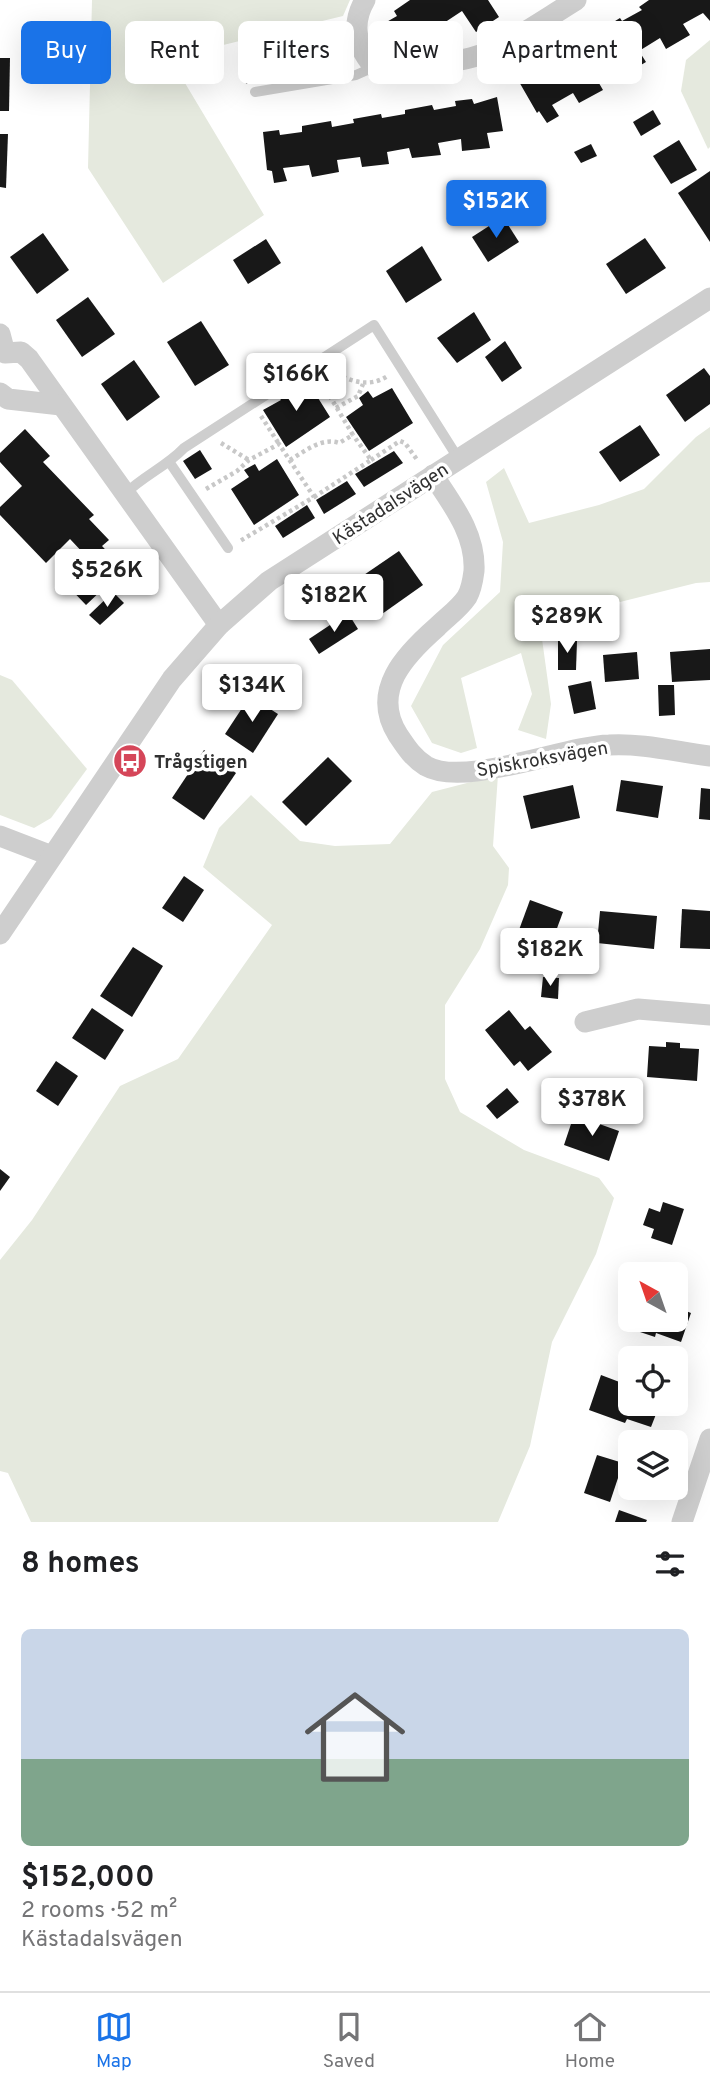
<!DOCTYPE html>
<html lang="en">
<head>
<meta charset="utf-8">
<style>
  body { margin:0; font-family:Overpass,sans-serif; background:#f2f2f2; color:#202124; height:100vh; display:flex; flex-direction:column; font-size:26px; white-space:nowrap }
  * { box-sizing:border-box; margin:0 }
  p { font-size:23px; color:#757577 }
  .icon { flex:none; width:38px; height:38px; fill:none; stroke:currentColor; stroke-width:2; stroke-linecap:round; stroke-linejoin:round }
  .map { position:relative; height:1522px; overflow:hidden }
  .drawer { display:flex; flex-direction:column; background:#fff; flex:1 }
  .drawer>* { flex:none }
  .guide { position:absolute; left:21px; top:21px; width:668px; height:63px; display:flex; gap:14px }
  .needle { width:46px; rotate:320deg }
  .fabs { position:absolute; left:618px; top:1262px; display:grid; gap:14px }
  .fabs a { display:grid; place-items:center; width:70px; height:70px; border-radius:10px; background:#fff; box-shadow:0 7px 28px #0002; font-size:35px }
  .price { position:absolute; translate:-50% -60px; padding:0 16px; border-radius:7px; background:#fff; color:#222; font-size:23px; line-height:46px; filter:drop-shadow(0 2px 4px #0008) }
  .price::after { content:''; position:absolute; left:50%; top:42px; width:21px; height:16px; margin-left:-10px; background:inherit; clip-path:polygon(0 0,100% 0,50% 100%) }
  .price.on { background:#1a73e8; color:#fff }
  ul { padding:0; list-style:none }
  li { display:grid; align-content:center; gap:14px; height:371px; padding:0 21px }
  li span { display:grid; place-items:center; height:217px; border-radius:10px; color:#555 }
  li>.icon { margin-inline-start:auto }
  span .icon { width:126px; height:126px; fill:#fffc; stroke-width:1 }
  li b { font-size:30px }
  h2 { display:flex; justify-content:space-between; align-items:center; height:84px; padding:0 21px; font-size:30px }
  .pill { padding:0 24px; border-radius:10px; background:#fff; box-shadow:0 7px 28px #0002; font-size:24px; line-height:63px }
  .pill.on { background:#1a73e8; color:#fff }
  .dock { display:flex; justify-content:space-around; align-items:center; height:98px; border-top:2px solid #e0e0e0; background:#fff; font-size:19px; color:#757577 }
  .dock a { display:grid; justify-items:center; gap:4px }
  .dock .on { color:#1a73e8 }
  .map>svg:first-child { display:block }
  .green { fill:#e5e9de }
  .building { fill:#181818 }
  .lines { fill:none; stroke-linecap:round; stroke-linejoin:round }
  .path { stroke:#c8c8c8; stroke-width:4.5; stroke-dasharray:3.5 3.5; stroke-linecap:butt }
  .service { stroke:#cecece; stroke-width:10 }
  .minor { stroke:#cecece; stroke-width:21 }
  .labels { text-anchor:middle; stroke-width:7; stroke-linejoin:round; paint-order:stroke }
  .street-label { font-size:19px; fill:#313131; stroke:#fff }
  .poi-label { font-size:19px; font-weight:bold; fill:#313131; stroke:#fff; text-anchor:start }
</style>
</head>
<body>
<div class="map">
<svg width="710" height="1522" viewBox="0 0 710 1522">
  <rect width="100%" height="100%" fill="#fff"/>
  <g class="green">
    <path d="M92 0H350L343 16 170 58 264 215 163 283 88 168Z"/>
    <path d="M710 40V147L708 149 681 91 686 60Z"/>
    <path d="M710 427V582L696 583 616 603 553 624 542 639 551 704 546 739 518 730 532 694 521 653 461 678 477 748 461 753 432 743 411 706 443 645 500 592 503 542 486 482 504 468 529 523 599 505 644 489 696 437Z"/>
    <path d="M0 675 12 680 87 769 51 818 34 828 0 815Z"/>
    <path d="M498 775 493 846 509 868 508 885 480 949 445 1005V1079L460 1112 524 1150 599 1178 614 1198 596 1254 552 1342 530 1446 498 1522H31L8 1473 0 1471V1260L32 1220 120 1086 178 1059 272 925 203 867 219 828 251 795 300 841 335 846 390 844 432 792Z"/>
  </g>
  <g class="building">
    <path d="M410 0H488L499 17 476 32 462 11 394 56 376 28 397 16 394 11Z"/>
    <path d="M649 0H710V21L703 13 683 24 690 35 666 49 660 38 639 51 646 62 624 75 617 66 596 78 603 90 579 103 573 93 552 105 559 116 547 123 539 111 537 113 518 80 532 72 534 75 554 63 552 60 576 44 579 49 599 37 597 32 620 18 622 21 642 10 639 7Z"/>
    <path d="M337 48 340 68 246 84 243 64Z"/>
    <path d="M0 58H10L9 111H0Z"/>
    <path d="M497 97 503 131 487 133 490 148 462 151 461 139 438 143 441 155 412 158 409 148 387 152 389 164 362 167 360 157 337 160 339 172 312 177 309 165 283 168 287 181 274 183 272 171 267 170 263 132 279 130 280 135 302 132V126L331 121 332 127 354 123 353 119 381 114 382 118 405 114V110L432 105 434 110 456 106 455 101 472 99 474 104Z"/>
    <path d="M653 110 661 124 641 136 633 122Z"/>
    <path d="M0 134H8L6 188 0 187Z"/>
    <path d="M679 140 697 170 671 184 653 156Z"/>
    <path d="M591 144 597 156 581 163 574 152Z"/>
    <path d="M710 171V242L678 193Z"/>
    <path d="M503 217 519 242 488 262 472 237Z"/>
    <path d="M43 233 69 270 37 294 10 257Z"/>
    <path d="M645 238 666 268 626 294 606 264Z"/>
    <path d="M266 239 281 263 248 284 233 260Z"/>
    <path d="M422 246 442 280 406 303 386 271Z"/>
    <path d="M88 297 115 334 82 357 56 320Z"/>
    <path d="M474 312 491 340 457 363 437 338Z"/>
    <path d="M201 321 229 365 195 386 167 342Z"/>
    <path d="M505 341 522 368 502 382 485 357Z"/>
    <path d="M134 360 160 397 127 421 101 384Z"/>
    <path d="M704 368 710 376V404L685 422 666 395Z"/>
    <path d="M308 382 330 417 286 447 263 410 281 400 276 393 286 386 291 393Z"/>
    <path d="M392 388 413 423 369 451 346 417 363 405 359 398 368 391 373 398Z"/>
    <path d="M640 425 660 455 620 482 599 452Z"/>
    <path d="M25 429 50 456 43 462 94 515 89 519 109 540 102 546 124 569 86 605 61 579 86 556 70 539 46 563 0 515V507L22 486 0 462V453Z"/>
    <path d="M200 450 212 469 195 479 183 461Z"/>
    <path d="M394 451 403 463 364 487 355 474Z"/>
    <path d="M277 459 299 495 254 525 231 489 249 477 244 470 255 464 259 471Z"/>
    <path d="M347 481 356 494 324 514 316 500Z"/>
    <path d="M307 505 315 518 283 538 275 526Z"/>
    <path d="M399 551 423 585 382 614 358 579Z"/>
    <path d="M113 592 124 603 100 625 89 615Z"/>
    <path d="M348 613 358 629 319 654 309 639Z"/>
    <path d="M558 640 577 641 576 670H558Z"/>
    <path d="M710 649V680L672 682 670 652Z"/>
    <path d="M637 652 639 679 605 682 603 655Z"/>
    <path d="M591 681 596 709 574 714 568 686Z"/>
    <path d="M658 685H674L675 715 659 716Z"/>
    <path d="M250 696 278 714 253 753 225 734Z"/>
    <path d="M204 750 236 773 204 820 172 798Z"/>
    <path d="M328 757 352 781 306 826 282 802Z"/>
    <path d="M621 780 663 786 658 818 616 811Z"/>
    <path d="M573 785 580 818 531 829 523 796Z"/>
    <path d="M701 788 710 789V820L699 819Z"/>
    <path d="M184 876 204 890 183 922 162 908Z"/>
    <path d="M530 900 563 912 542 969 509 957Z"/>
    <path d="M682 909 710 911V949L680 948Z"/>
    <path d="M600 911 657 916 654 949 597 943Z"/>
    <path d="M133 947 163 966 132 1017 100 996Z"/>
    <path d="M543 977 559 978 558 999 541 997Z"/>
    <path d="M92 1008 124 1030 105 1060 72 1038Z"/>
    <path d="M509 1010 525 1030 530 1026 552 1052 528 1071 520 1061 514 1066 485 1030Z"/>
    <path d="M666 1042 680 1043V1048L699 1049 697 1081 647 1077 649 1046 666 1047Z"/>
    <path d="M56 1061 78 1076 58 1106 36 1091Z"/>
    <path d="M507 1088 519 1102 497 1119 486 1106Z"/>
    <path d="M574 1115 619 1131 609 1161 564 1145Z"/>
    <path d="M0 1169 10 1177 0 1191Z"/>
    <path d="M663 1202 684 1209 672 1245 651 1238 654 1229 643 1225 649 1208 660 1212Z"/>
    <path d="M630 1295V1320H676V1307L691 1313 681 1342 656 1333 655 1337 619 1325Z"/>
    <path d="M601 1375 630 1386V1404H660L651 1427 627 1419 625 1423 589 1410Z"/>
    <path d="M597 1455 623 1463 610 1502 584 1493Z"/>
    <path d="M619 1510 647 1520 646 1522H615Z"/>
  </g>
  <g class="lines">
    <g class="path">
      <path d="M330 371C351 381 369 389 389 375"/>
      <path d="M336 408 358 396 363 384"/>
      <path d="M261 416 279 444"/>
      <path d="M221 443 249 460"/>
      <path d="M290 460C305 451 322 437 339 443L353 435 319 378"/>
      <path d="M371 460 400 441 405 443 418 461"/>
      <path d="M206 489 237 471 249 460 279 444 314 497 240 541"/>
      <path d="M314 497 371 460 353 435"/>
    </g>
    <g class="service">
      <path d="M255 92 356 75 374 67"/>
      <path d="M170 463 228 548"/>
      <path d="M125 494C143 476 166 467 184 448L374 325 458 458"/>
    </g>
    <g class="minor">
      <path d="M365 0C351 24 356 46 374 67 405 70 469 63 497 48 524 34 550 16 576 0"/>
      <path d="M0 334 5 353 21 352 29 359 219 625"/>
      <path d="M0 393 8 399 61 405"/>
      <path d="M433 475C452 504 476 534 474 571 473 579 471 590 467 597 459 609 447 617 437 627 405 655 370 691 398 735 406 747 413 758 426 766 464 788 565 746 609 745 643 743 677 752 710 756"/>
      <path d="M0 836 52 856"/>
      <path d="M0 934 172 679 219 625 269 581 710 298"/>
      <path d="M585 1022 638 1009 710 1015"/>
      <path d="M682 1522 710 1439"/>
    </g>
  </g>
  <defs>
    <g id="bus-disc" transform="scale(1.75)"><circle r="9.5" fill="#d54659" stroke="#fff"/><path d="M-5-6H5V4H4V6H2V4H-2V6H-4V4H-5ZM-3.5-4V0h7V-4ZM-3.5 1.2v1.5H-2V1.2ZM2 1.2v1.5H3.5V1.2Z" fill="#fff"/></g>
  </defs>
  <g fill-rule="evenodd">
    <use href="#bus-disc" x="130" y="761"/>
  </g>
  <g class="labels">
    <g class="street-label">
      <text transform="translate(390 503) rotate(-33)" y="7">Kästadalsvägen</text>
      <text transform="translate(542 758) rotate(-10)" y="7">Spiskroksvägen</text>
    </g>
    <g class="poi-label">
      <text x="154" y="768">Trågstigen</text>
    </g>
  </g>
</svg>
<div class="fabs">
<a><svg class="needle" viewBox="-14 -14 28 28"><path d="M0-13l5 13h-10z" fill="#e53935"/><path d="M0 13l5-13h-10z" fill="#757577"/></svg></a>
<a><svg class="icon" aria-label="locate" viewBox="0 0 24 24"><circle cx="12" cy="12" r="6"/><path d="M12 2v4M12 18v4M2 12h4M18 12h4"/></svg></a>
<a><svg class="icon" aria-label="layers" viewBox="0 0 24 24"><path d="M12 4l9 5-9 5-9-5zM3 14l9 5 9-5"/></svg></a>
</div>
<b class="price on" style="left:496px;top:240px">$152K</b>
<b class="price" style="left:296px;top:413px">$166K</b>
<b class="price" style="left:107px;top:609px">$526K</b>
<b class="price" style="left:334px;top:634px">$182K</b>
<b class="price" style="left:567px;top:655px">$289K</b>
<b class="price" style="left:252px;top:724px">$134K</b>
<b class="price" style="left:550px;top:988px">$182K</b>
<b class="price" style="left:592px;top:1138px">$378K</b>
<div class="guide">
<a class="pill on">Buy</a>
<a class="pill">Rent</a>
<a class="pill">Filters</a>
<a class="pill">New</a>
<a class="pill">Apartment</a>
</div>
</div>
<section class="drawer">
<h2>8 homes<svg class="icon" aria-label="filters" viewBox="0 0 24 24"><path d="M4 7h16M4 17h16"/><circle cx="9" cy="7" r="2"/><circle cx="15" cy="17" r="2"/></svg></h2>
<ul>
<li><span style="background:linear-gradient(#c9d6e8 60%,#7fa58c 0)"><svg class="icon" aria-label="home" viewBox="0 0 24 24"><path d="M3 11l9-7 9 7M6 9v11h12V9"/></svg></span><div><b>$152,000</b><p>2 rooms · 52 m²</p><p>Kästadalsvägen</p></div></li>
</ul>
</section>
<nav class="dock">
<a class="on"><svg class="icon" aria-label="map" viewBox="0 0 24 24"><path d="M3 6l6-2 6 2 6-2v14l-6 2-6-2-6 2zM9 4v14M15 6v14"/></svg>Map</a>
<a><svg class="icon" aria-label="saved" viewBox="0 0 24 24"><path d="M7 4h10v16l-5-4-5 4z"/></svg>Saved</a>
<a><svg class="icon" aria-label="home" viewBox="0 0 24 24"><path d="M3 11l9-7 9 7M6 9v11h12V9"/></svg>Home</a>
</nav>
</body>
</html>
